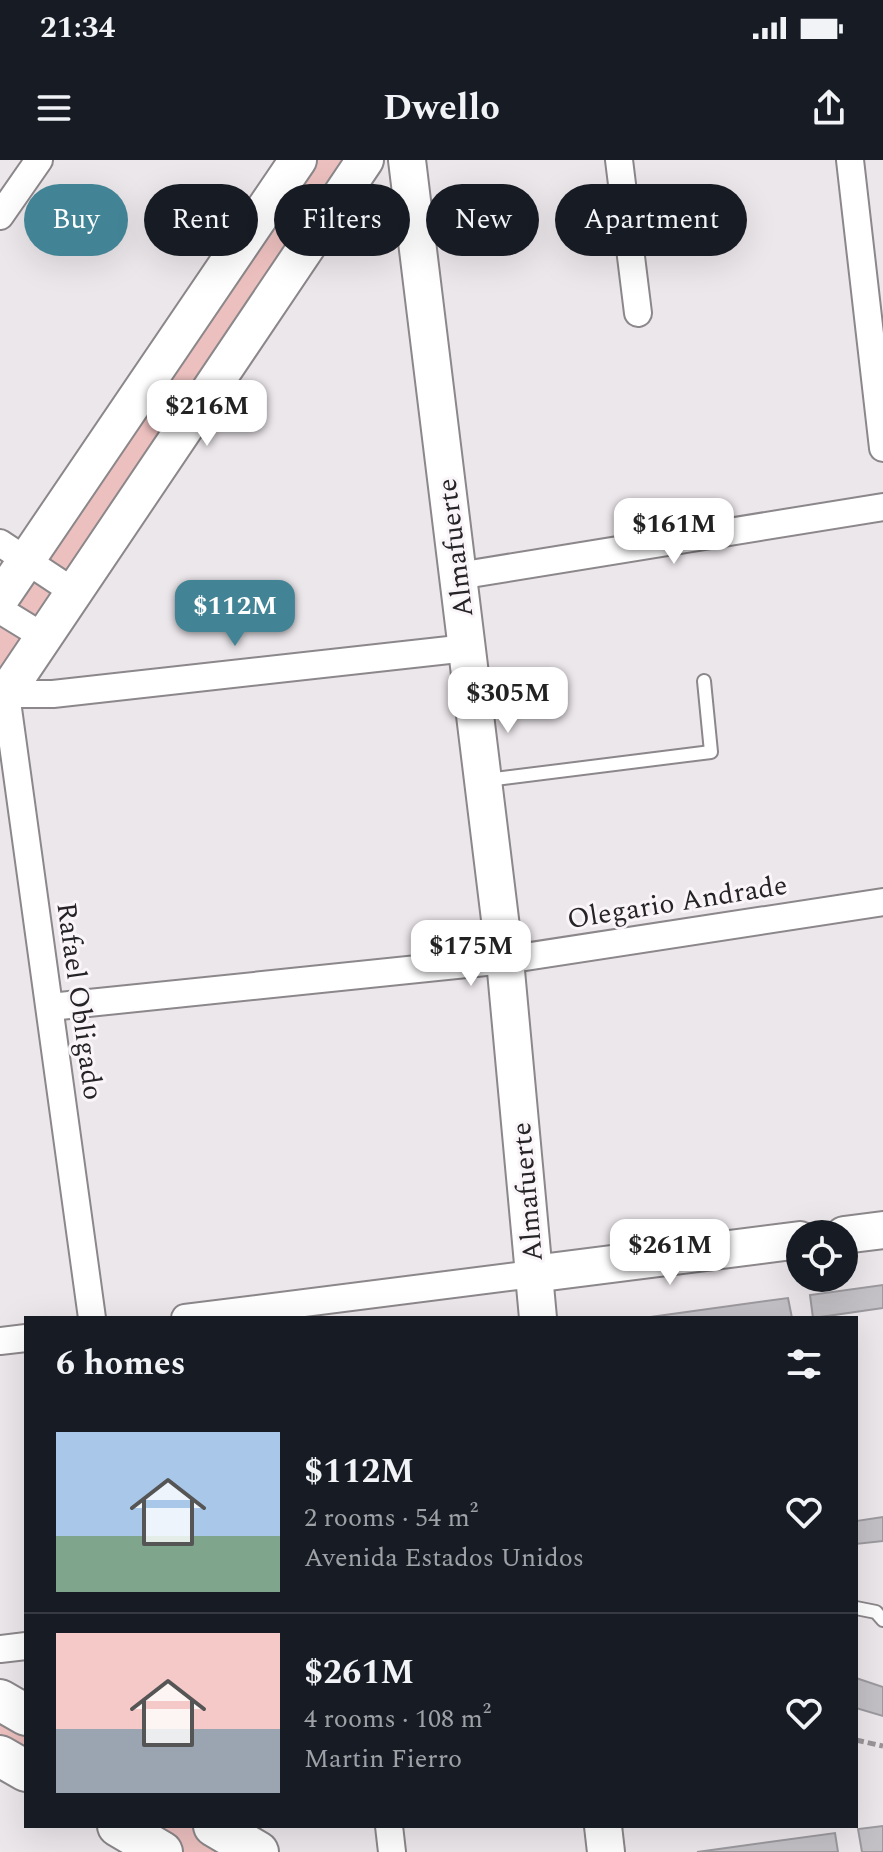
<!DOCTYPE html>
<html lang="en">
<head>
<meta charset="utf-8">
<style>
  body { margin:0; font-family:Spectral,serif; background:#242831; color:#f1f3f6; height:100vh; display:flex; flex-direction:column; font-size:30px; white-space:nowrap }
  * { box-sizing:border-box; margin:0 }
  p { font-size:26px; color:#9ea1a6 }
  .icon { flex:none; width:44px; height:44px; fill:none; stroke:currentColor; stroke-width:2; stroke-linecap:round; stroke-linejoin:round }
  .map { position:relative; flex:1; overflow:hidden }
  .side { position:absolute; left:24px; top:1156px; width:834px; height:512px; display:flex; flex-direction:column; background:#171b24; border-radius:0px; box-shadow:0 8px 32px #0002 }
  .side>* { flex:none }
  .banner { position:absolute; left:24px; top:24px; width:836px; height:72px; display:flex; gap:16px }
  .fabs { position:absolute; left:786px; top:1060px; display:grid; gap:16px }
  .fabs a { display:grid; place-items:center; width:72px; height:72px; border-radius:50%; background:#171b24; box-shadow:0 8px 32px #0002; font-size:40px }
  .price { position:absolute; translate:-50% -68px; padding:0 18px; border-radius:16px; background:#fff; color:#222; font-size:26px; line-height:52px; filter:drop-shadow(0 2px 4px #0008) }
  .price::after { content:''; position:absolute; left:50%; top:48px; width:24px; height:18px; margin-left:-12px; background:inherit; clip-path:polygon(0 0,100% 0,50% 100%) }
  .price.selected { background:#428495; color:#fff }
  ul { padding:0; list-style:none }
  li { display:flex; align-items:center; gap:24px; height:200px; padding:0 32px }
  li+li { border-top:2px solid #363941 }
  li span { display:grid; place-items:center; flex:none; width:224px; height:160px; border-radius:0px; color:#555 }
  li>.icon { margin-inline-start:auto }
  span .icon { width:96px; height:96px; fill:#fffc; stroke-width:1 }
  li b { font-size:34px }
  h2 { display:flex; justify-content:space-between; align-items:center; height:96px; padding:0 32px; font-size:34px }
  .chip { padding:0 28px; border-radius:36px; background:#171b24; box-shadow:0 8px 32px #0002; font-size:28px; line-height:72px }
  .chip.selected { background:#428495; color:#fff }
  .status { display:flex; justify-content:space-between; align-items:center; height:56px; padding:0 40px; background:#171b24; direction:ltr }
  .status svg { height:22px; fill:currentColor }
  header { display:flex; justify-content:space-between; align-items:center; height:104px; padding:0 32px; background:#171b24; font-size:36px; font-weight:700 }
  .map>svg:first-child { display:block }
  .green { fill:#ecc0bf }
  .building { fill:#c4c1c6; stroke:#9c9a9e; stroke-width:2 }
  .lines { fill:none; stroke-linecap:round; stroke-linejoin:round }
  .lane-casing { stroke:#8b878a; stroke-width:16 }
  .street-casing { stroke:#8b878a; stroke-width:30 }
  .secondary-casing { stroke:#8b878a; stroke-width:40 }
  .primary-casing { stroke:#8b878a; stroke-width:44 }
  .path { stroke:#999598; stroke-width:5; stroke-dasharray:8 4; stroke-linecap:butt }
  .lane { stroke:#fff; stroke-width:12 }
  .street { stroke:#fff; stroke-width:26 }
  .secondary { stroke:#fff; stroke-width:36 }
  .primary { stroke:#fff; stroke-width:40 }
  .labels { text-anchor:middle; stroke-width:6; stroke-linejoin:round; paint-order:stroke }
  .street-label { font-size:28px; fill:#252325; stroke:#f9f5f8 }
</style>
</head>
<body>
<div class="status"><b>21:34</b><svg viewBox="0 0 49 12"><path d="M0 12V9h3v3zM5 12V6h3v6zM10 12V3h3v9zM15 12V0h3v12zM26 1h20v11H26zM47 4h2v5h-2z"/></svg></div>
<header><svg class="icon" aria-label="menu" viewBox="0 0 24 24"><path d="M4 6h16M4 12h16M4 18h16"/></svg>Dwello<svg class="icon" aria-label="share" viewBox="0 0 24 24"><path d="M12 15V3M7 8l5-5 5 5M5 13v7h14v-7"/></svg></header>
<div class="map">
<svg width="883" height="1692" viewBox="0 0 883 1692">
  <rect width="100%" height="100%" fill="#ece7eb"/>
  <g class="green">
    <path d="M298 0H365L0 542V439Z"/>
    <path d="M0 1540 26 1555V1611L0 1596Z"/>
    <path d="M118 1666H214L258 1692H162Z"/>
  </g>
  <g class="building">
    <path d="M883 1125V1148L813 1158 810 1135Z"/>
    <path d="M788 1138 792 1158H643Z"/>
    <path d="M883 1357V1381L856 1384V1361Z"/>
    <path d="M856 1518 883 1527V1556L856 1548Z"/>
    <path d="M883 1666V1692H862L858 1669Z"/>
    <path d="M835 1673 838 1692H697Z"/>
  </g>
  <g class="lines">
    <g class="lane-casing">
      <g id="lane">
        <path d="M487 620 711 592 704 521"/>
        <path d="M856 1448 876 1452 883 1460"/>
      </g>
    </g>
    <g class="street-casing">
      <g id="street">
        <path d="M619 0 638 153"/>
        <path d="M850 0 883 288"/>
        <path d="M0 56 39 0"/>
        <path d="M0 383 74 432"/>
        <path d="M458 416 883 347"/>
        <path d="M0 450 44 477"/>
        <path d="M50 847 505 800 883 742"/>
        <path d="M92 1158 6 534H53L467 488"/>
        <path d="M185 1158 533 1114"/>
        <path d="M0 1181 26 1178"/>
        <path d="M0 1489 26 1486"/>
        <path d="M389 1666 392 1692"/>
      </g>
    </g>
    <g class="secondary-casing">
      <g id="secondary">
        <path d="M407 0 505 800 538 1158"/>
        <path d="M0 439 298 0"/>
        <path d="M0 542 365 0"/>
        <path d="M844 1075 883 1070"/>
        <path d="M533 1114 800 1080"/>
        <path d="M603 1666 606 1692"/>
      </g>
    </g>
    <g class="primary-casing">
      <g id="primary">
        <path d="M0 1540 26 1555"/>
        <path d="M0 1596 26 1611"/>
        <path d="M118 1666 162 1692"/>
        <path d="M214 1666 258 1692"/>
      </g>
    </g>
    <path class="path" d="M856 1580 883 1586"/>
    <use href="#lane" class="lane"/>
    <use href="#street" class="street"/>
    <use href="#secondary" class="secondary"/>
    <use href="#primary" class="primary"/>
  </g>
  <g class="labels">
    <g class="street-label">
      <text transform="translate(454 388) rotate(-97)" y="10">Almafuerte</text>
      <text transform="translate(677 741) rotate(-9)" y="10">Olegario Andrade</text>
      <text transform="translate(81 841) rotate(82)" y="10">Rafael Obligado</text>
      <text transform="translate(526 1032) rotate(-95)" y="10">Almafuerte</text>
    </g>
  </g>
</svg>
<div class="fabs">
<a><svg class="icon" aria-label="locate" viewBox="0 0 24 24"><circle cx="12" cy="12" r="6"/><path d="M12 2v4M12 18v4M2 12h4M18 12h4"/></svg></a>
</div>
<b class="price" style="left:207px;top:288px">$216M</b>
<b class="price" style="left:674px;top:406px">$161M</b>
<b class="price selected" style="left:235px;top:488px">$112M</b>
<b class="price" style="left:508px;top:575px">$305M</b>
<b class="price" style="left:471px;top:828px">$175M</b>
<b class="price" style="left:670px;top:1127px">$261M</b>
<div class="banner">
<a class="chip selected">Buy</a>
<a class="chip">Rent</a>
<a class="chip">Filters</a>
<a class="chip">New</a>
<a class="chip">Apartment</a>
</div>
<section class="side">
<h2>6 homes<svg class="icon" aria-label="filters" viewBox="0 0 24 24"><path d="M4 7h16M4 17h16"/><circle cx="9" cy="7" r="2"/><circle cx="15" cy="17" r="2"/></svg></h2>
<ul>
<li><span style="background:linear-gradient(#a9c7e8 65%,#7fa58c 0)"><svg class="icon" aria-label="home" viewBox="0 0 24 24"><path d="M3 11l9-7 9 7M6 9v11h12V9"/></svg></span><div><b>$112M</b><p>2 rooms · 54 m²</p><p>Avenida Estados Unidos</p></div><svg class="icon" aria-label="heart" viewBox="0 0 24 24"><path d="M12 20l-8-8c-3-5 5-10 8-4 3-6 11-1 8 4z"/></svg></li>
<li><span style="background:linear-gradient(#f6c9c9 60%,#9aa5b1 0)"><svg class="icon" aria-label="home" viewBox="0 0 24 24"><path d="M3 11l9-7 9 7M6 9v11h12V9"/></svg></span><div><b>$261M</b><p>4 rooms · 108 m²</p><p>Martin Fierro</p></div><svg class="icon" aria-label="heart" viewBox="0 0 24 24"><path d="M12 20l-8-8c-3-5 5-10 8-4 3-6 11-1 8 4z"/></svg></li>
</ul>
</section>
</div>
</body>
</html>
